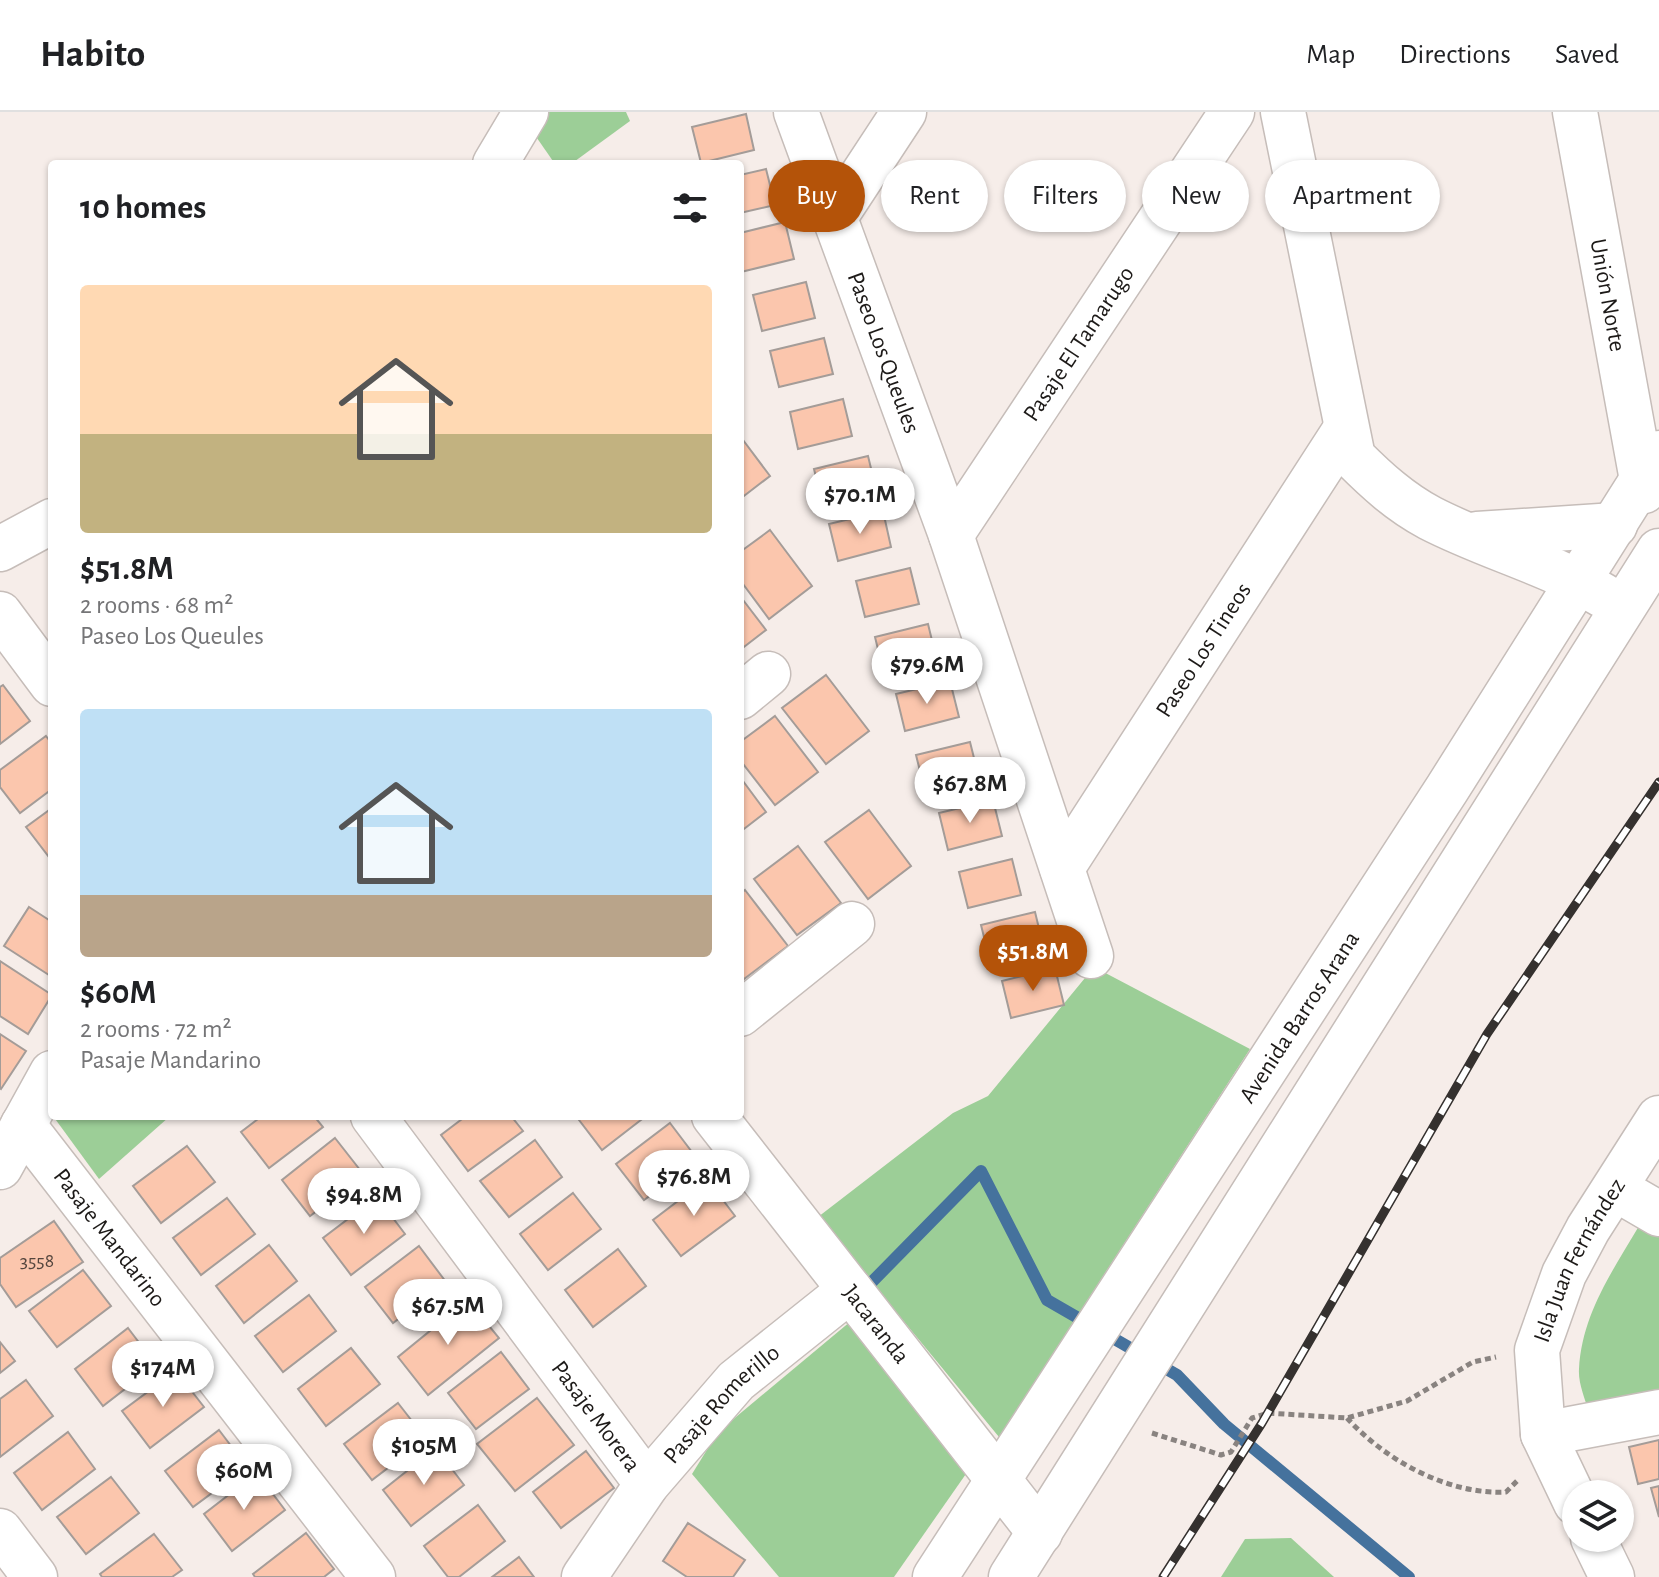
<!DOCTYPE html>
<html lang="en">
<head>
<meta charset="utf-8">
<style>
  body { margin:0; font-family:"Alegreya Sans",sans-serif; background:#f2f2f2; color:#202124; height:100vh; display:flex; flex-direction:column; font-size:30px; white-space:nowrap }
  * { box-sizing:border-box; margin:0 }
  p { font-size:26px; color:#757577 }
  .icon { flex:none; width:44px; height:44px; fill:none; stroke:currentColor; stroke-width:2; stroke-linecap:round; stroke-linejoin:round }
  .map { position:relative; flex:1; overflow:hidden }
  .details { position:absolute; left:48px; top:48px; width:696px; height:960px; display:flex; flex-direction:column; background:#fff; border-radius:8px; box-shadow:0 2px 6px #0004 }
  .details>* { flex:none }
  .banner { position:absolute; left:768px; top:48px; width:760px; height:72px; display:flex; gap:16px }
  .buttons { position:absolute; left:1562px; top:1368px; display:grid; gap:16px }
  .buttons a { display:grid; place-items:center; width:72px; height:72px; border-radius:50%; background:#fff; box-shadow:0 2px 6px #0004; font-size:40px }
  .price { position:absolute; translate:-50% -68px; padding:0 18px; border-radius:28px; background:#fff; color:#222; font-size:26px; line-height:52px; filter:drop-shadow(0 2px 4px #0008) }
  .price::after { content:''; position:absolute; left:50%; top:48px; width:24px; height:18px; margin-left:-12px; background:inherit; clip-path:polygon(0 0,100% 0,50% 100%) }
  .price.current { background:#b45309; color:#fff }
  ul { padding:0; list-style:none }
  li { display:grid; align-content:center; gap:16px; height:424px; padding:0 32px }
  li span { display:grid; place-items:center; height:248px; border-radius:8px; color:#555 }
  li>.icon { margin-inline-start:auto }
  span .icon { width:144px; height:144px; fill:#fffc; stroke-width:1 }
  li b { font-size:34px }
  h2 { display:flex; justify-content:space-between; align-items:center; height:96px; padding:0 32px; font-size:34px }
  .tag { padding:0 28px; border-radius:36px; background:#fff; box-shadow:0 2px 6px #0004; font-size:28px; line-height:72px }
  .tag.current { background:#b45309; color:#fff }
  header { display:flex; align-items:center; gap:48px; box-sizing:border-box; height:112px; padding:0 40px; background:#fff; border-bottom:2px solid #e0e0e0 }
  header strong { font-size:38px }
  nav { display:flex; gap:44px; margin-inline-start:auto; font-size:28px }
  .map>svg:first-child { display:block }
  .green { fill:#9cce97 }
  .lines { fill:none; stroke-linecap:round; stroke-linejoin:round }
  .stream { stroke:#45729d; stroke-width:12 }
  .building { fill:#fbc6ad; stroke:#a49c98; stroke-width:2 }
  .minor-casing { stroke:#c6bdb9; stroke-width:47 }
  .major-casing { stroke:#c6bdb9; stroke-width:47 }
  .path { stroke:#898380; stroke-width:5; stroke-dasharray:6 4; stroke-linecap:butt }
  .minor { stroke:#fff; stroke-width:44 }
  .major { stroke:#fff; stroke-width:44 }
  .rail-casing { stroke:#35312f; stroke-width:9 }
  .rail { stroke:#fff; stroke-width:6; stroke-dasharray:18; stroke-linecap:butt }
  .labels { text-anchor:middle; stroke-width:7; stroke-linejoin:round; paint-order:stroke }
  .number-label { font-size:20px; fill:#54453d }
  .street-label { font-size:24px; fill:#1d1a18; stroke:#fff }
</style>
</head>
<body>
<header>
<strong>Habito</strong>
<nav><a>Map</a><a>Directions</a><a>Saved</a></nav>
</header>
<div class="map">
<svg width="1659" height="1465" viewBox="0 0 1659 1465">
  <rect width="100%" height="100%" fill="#f6ede9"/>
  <g class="green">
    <path d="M536 0H626L630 9 571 52H555L530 16Z"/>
    <path d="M1094 855 1250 937 999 1325 818 1105 953 1001 988 984Z"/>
    <path d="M53 1004H169V1005L99 1067Z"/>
    <path d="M1639 1114 1659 1117V1287L1589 1300C1585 1287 1578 1271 1579 1257 1582 1202 1612 1160 1639 1114Z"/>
    <path d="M851 1209 968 1359 894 1465H779L692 1362 718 1320Z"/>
    <path d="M1291 1426 1334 1465H1221L1245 1427Z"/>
  </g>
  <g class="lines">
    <path class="stream" d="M862 1175 864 1178 981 1059 1047 1188 1177 1263 1224 1312 1409 1465"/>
  </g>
  <g class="building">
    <path d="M746 2 754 38 701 51 692 15Z"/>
    <path d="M766 57 775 93 740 101V63Z"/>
    <path d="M785 110 794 147 741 160 740 121Z"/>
    <path d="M806 170 815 206 762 219 753 183Z"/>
    <path d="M824 226 833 262 779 275 770 239Z"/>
    <path d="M843 287 852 324 798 337 790 300Z"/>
    <path d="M740 324 770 364 740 387Z"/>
    <path d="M868 344 877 381 823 394 814 357Z"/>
    <path d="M883 399 891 435 838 449 829 412Z"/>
    <path d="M770 418 812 474 769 507 740 468V440Z"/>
    <path d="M910 456 919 492 865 505 856 469Z"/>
    <path d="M740 484 766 518 740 538Z"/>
    <path d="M928 512 937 549 884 562 875 525Z"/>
    <path d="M826 563 869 619 826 652 782 596Z"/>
    <path d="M950 569 959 605 905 619 896 582Z"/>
    <path d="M3 573 30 609 0 632V575Z"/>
    <path d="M775 604 818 660 775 693 740 648V630Z"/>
    <path d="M46 624 52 632V677L20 701 0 675V658Z"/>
    <path d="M970 630 979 666 925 679 916 643Z"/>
    <path d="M740 665 766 700 740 720Z"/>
    <path d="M993 688 1002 724 948 738 939 701Z"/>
    <path d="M52 696V749L26 715Z"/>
    <path d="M869 698 911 754 868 787 825 730Z"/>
    <path d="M798 734 841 791 797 823 754 767Z"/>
    <path d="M1012 747 1021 783 968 796 959 760Z"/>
    <path d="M745 778 788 834 744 867 740 861V782Z"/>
    <path d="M29 795 52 810V865L4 834Z"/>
    <path d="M1035 800 1044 837 990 849 981 813Z"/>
    <path d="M0 849 52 883 28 922 0 904Z"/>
    <path d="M1055 856 1064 893 1011 906 1002 869Z"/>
    <path d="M0 922 26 939 1 977 0 976Z"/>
    <path d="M262 1004H314L323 1015 269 1056 241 1020Z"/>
    <path d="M466 1004H511L523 1019 468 1059 441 1023Z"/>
    <path d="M576 1004H646L602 1038Z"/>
    <path d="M670 1011 698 1048 644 1088 616 1052Z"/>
    <path d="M335 1026 364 1063 310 1104 282 1068Z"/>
    <path d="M535 1028 562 1065 509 1105 480 1069Z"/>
    <path d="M187 1034 215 1070 161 1111 133 1074Z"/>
    <path d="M707 1067 735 1104 681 1144 653 1108Z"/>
    <path d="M573 1081 601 1117 548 1158 520 1122Z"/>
    <path d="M377 1085 405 1122 351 1163 323 1126Z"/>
    <path d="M227 1086 255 1122 201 1163 173 1126Z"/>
    <path d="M54 1109 83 1150 16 1195 0 1172V1146Z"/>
    <path d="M269 1133 297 1169 244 1211 216 1174Z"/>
    <path d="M419 1134 446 1170 393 1211 365 1175Z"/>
    <path d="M618 1137 646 1174 593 1215 565 1178Z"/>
    <path d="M83 1158 111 1194 57 1235 29 1199Z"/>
    <path d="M309 1183 336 1219 283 1260 255 1224Z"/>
    <path d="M468 1188 499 1226 428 1283 398 1245Z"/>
    <path d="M128 1216 156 1253 103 1294 75 1257Z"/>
    <path d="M0 1230 15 1249 0 1261Z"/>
    <path d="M351 1236 380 1272 326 1314 298 1277Z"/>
    <path d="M501 1240 529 1277 476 1317 448 1281Z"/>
    <path d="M176 1259 204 1295 150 1336 122 1299Z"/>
    <path d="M26 1268 53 1304 0 1345V1287Z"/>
    <path d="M537 1286 574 1333 515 1379 477 1332Z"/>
    <path d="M398 1291 426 1327 372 1368 344 1332Z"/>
    <path d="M219 1318 247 1355 193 1395 165 1359Z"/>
    <path d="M68 1320 95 1357 42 1398 14 1361Z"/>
    <path d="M1659 1328V1367L1638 1372 1629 1335Z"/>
    <path d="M436 1336 464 1373 411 1414 383 1378Z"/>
    <path d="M586 1339 614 1376 561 1416 533 1380Z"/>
    <path d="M257 1361 285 1398 232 1439 204 1402Z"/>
    <path d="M111 1365 139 1401 86 1442 57 1405Z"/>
    <path d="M1659 1374V1405L1651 1376Z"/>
    <path d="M478 1393 505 1429 459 1465H448L424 1434Z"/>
    <path d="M688 1411 745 1448 733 1465H687L663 1449Z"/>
    <path d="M306 1421 334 1457 324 1465H255L253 1462Z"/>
    <path d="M154 1422 182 1458 172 1465H102L100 1462Z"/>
    <path d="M519 1445 534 1465H492Z"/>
  </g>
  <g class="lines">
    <g class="minor-casing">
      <g id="minor">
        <path id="s1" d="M796 0 951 423 1091 844"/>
        <path d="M1283 0 1353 345C1377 369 1400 390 1430 406 1486 435 1549 451 1604 484"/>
        <path id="s2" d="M1575 0 1644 379"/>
        <path d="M495 52 526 0"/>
        <path d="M835 105 904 0"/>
        <path d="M1477 422 1615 413"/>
        <path id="s3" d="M951 423 1232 0"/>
        <path d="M0 437 52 409"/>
        <path d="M0 502 52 572"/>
        <path d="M740 585 768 562"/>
        <path id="s4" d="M1062 756 1345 318"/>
        <path d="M740 902 852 812"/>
        <path id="s5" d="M373 1004 647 1372"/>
        <path id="s6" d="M714 1004 1040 1421"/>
        <path id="s7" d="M23 1013 373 1465"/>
        <path d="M0 1055 52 961"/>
        <path d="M1616 1077 1659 1102"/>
        <path d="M1543 1322 1659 1300"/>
        <path id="s8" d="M1576 1391 1543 1322 1537 1238 1564 1162 1588 1117 1659 1006"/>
        <path d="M0 1419 35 1465"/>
        <path d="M1593 1426 1612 1465"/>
        <path id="s9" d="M584 1465 647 1372 736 1269 850 1178"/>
        <path id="s10" d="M935 1465 1447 677 1659 341"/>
      </g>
    </g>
    <g class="major-casing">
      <path id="major" d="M1011 1465 1659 439"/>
    </g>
    <g class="path">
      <path d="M1347 1306C1385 1348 1448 1383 1506 1380L1518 1368"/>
      <path d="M1152 1321 1221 1343 1231 1340 1252 1306 1268 1301 1347 1306 1407 1289 1473 1250 1496 1245"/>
    </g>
    <use href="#minor" class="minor"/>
    <use href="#major" class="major"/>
    <g class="rail-casing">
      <path id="rail" d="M1163 1465 1262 1311 1487 922 1659 670"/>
    </g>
    <use href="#rail" class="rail"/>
  </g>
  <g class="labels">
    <g class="number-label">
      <text x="37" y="1155">3558</text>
    </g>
    <g class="street-label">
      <text dy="8" stroke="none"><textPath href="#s2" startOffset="186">Unión Norte</textPath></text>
      <text dy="8" stroke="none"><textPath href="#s3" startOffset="230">Pasaje El Tamarugo</textPath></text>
      <text dy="8" stroke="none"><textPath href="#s1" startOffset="256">Paseo Los Queules</textPath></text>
      <text dy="8" stroke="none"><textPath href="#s4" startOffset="260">Paseo Los Tineos</textPath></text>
      <text dy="8" stroke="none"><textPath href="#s10" startOffset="668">Avenida Barros Arana</textPath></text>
      <text dy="8" stroke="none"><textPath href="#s7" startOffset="142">Pasaje Mandarino</textPath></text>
      <text dy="8" stroke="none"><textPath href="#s8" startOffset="260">Isla Juan Fernández</textPath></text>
      <text dy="8" stroke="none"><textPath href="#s6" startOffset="264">Jacaranda</textPath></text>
      <text dy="8" stroke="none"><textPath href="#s9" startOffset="222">Pasaje Romerillo</textPath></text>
      <text dy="8" stroke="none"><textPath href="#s5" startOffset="374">Pasaje Morera</textPath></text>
    </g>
  </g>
</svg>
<div class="buttons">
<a><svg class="icon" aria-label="layers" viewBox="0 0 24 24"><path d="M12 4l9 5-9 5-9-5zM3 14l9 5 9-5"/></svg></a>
</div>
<b class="price" style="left:860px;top:424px">$70.1M</b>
<b class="price" style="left:927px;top:594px">$79.6M</b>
<b class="price" style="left:970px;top:713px">$67.8M</b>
<b class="price current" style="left:1033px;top:881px">$51.8M</b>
<b class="price" style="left:694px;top:1106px">$76.8M</b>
<b class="price" style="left:364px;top:1124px">$94.8M</b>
<b class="price" style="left:448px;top:1235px">$67.5M</b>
<b class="price" style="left:163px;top:1297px">$174M</b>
<b class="price" style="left:424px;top:1375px">$105M</b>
<b class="price" style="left:244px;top:1400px">$60M</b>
<div class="banner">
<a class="tag current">Buy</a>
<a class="tag">Rent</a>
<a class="tag">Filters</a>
<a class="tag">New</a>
<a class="tag">Apartment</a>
</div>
<section class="details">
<h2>10 homes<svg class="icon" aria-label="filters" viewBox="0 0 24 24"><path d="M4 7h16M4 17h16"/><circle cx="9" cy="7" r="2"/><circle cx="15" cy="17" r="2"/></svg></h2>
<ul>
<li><span style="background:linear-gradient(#ffd9b3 60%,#c2b280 0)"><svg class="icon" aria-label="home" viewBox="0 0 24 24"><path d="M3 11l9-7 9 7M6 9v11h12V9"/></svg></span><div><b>$51.8M</b><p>2 rooms · 68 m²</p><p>Paseo Los Queules</p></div></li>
<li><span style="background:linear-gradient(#bfe0f5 75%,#b9a48a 0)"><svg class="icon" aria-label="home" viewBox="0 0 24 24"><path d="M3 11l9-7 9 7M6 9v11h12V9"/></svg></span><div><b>$60M</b><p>2 rooms · 72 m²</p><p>Pasaje Mandarino</p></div></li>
</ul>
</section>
</div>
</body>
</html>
